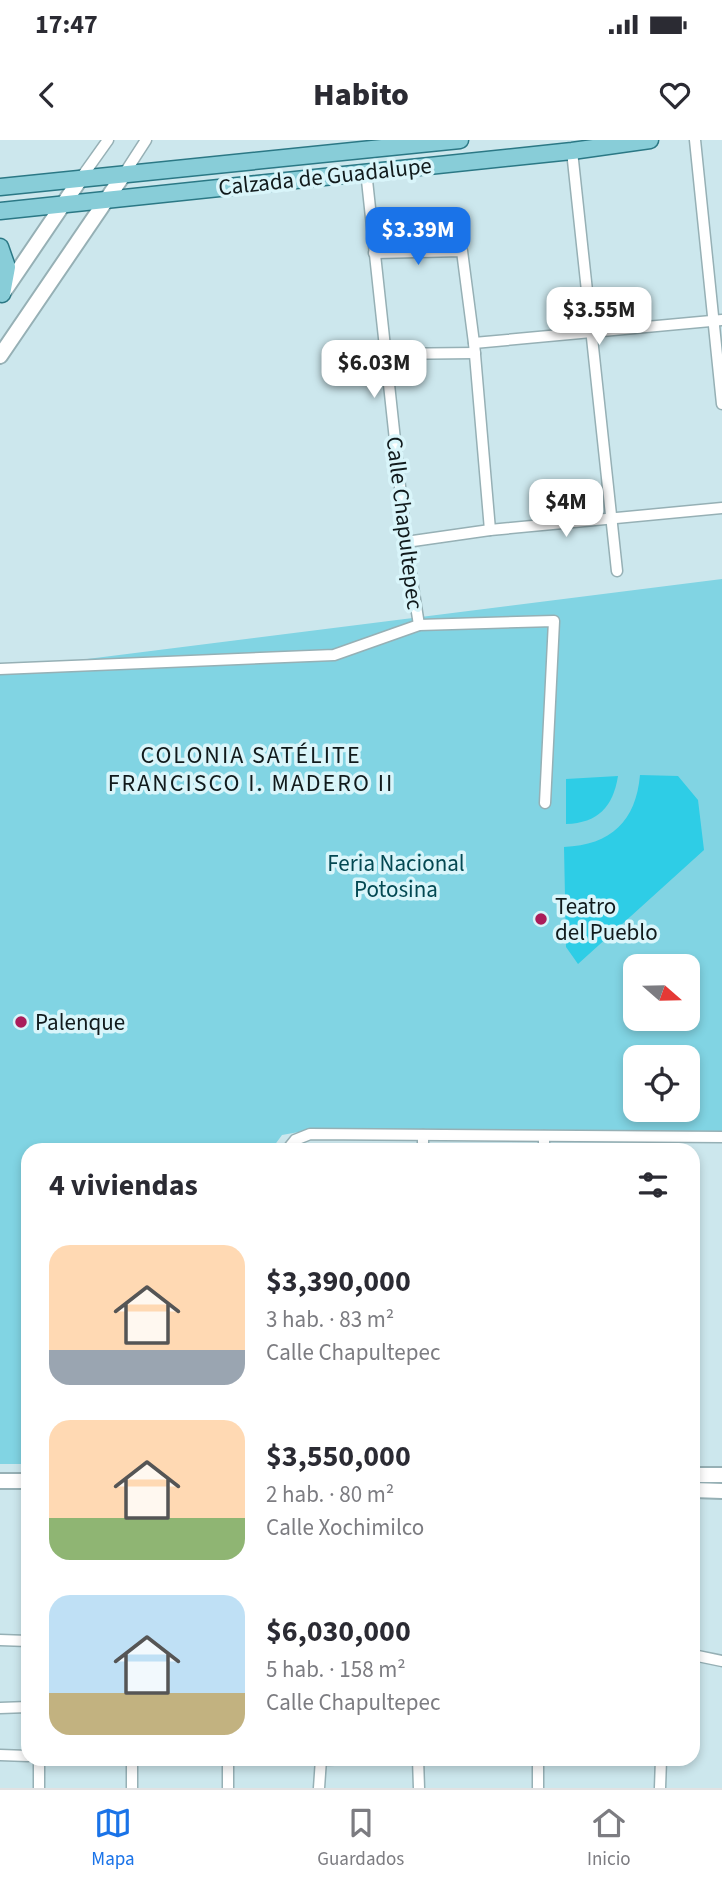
<!DOCTYPE html>
<html lang="es">
<head>
<meta charset="utf-8">
<style>
  body { margin:0; font-family:"Source Sans 3",sans-serif; background:#f7f7f7; color:#2b2b33; height:100vh; display:flex; flex-direction:column; font-size:26px; white-space:nowrap }
  * { box-sizing:border-box; margin:0 }
  p { font-size:23px; color:#7c7c81 }
  .icon { flex:none; width:38px; height:38px; fill:none; stroke:currentColor; stroke-width:2; stroke-linecap:round; stroke-linejoin:round }
  .map { position:relative; flex:1; overflow:hidden }
  .sheet { position:absolute; left:21px; top:1003px; width:679px; height:623px; display:flex; flex-direction:column; background:#fff; border-radius:21px; box-shadow:0 4px 10px #0003 }
  .sheet>* { flex:none }
  .needle { width:46px; rotate:110deg }
  .fabs { position:absolute; left:623px; top:814px; display:grid; gap:14px }
  .fabs a { display:grid; place-items:center; width:77px; height:77px; border-radius:14px; background:#fff; box-shadow:0 4px 10px #0003; font-size:35px }
  .price { position:absolute; translate:-50% -60px; padding:0 16px; border-radius:14px; background:#fff; color:#222; font-size:23px; line-height:46px; filter:drop-shadow(0 2px 4px #0008) }
  .price::after { content:''; position:absolute; left:50%; top:42px; width:21px; height:16px; margin-left:-10px; background:inherit; clip-path:polygon(0 0,100% 0,50% 100%) }
  .price.on { background:#1a73e8; color:#fff }
  ul { padding:0; list-style:none }
  li { display:flex; align-items:center; gap:21px; height:175px; padding:0 28px }
  li span { display:grid; place-items:center; flex:none; width:196px; height:140px; border-radius:21px; color:#555 }
  li>.icon { margin-inline-start:auto }
  span .icon { width:84px; height:84px; fill:#fffc; stroke-width:1 }
  li b { font-size:30px }
  h2 { display:flex; justify-content:space-between; align-items:center; height:84px; padding:0 28px; font-size:30px }
  .status { display:flex; justify-content:space-between; align-items:center; height:49px; padding:0 35px; background:#fff; direction:ltr }
  .status svg { height:19px; fill:currentColor }
  header { display:flex; justify-content:space-between; align-items:center; height:91px; padding:0 28px; background:#fff; font-size:32px; font-weight:800 }
  .menu { display:flex; justify-content:space-around; align-items:center; height:98px; border-top:2px solid #e1e1e2; background:#fff; font-size:19px; color:#7c7c81 }
  .menu a { display:grid; justify-items:center; gap:4px }
  .menu .on { color:#1a73e8 }
  .map>svg:first-child { display:block }
  .green { fill:#81d4e3; fill-rule:evenodd }
  .water { fill:#2ecde6 }
  .lines { fill:none; stroke-linecap:round; stroke-linejoin:round }
  .minor-casing { stroke:#96b0b5; stroke-width:13 }
  .secondary-casing { stroke:#96b0b5; stroke-width:18 }
  .primary-casing { stroke:#2b7885; stroke-width:19 }
  .minor { stroke:#fff; stroke-width:10 }
  .secondary { stroke:#fff; stroke-width:14 }
  .primary { stroke:#88cdd8; stroke-width:16 }
  .poi-dot { fill:#aa1d5a; stroke:#d9f5fa; stroke-width:2.5 }
  .labels { text-anchor:middle; stroke-width:7; stroke-linejoin:round; paint-order:stroke }
  .street-label { font-size:23px; fill:#111a1c; stroke:#d9f5fa }
  .park-label { font-size:23px; fill:#034852; stroke:#d9f5fa }
  .poi-label { font-size:23px; fill:#111a1c; stroke:#d9f5fa; text-anchor:start }
  .neighbourhood-label { font-size:24px; letter-spacing:2px; fill:#111a1c; stroke:#d9f5fa }
</style>
</head>
<body>
<div class="status"><b>17:47</b><svg viewBox="0 0 49 12"><path d="M0 12V9h3v3zM5 12V6h3v6zM10 12V3h3v9zM15 12V0h3v12zM26 1h20v11H26zM47 4h2v5h-2z"/></svg></div>
<header><svg class="icon" aria-label="back" viewBox="0 0 24 24"><path d="M15 5l-7 7 7 7"/></svg>Habito<svg class="icon" aria-label="heart" viewBox="0 0 24 24"><path d="M12 20l-8-8c-3-5 5-10 8-4 3-6 11-1 8 4z"/></svg></header>
<div class="map">
<svg width="722" height="1648" viewBox="0 0 722 1648">
  <rect width="100%" height="100%" fill="#cce7ed"/>
  <path class="green" d="M722 439V993L310 990 282 995 271 1010H28V1320L21 1324H0V530ZM635 826H688V878H635ZM635 917H688V970H635Z"/>
  <g class="water">
    <path d="M640 635 678 636 698 660 704 710 578 824 566 807 564 707C611 705 636 681 640 635Z"/>
    <path d="M618 636C613 667 598 683 566 684V639Z"/>
  </g>
  <g class="lines">
    <g class="minor-casing">
      <g id="minor">
        <path d="M695 0 722 264"/>
        <path d="M572 11 617 431"/>
        <path d="M366 31 406 402 419 485"/>
        <path d="M124 34 146 0"/>
        <path d="M81 38 108 0"/>
        <path d="M374 113 462 111 474 203 490 390"/>
        <path d="M474 203 722 180"/>
        <path d="M384 214 475 213"/>
        <path d="M406 402 490 390 722 368"/>
        <path d="M0 529 334 515 419 485 554 481 545 663"/>
        <path d="M287 1010 295 1000 310 994 722 997"/>
        <path d="M423 1010V995"/>
        <path d="M544 1010V996"/>
        <path d="M0 1500 28 1501"/>
        <path d="M693 1515 722 1521"/>
        <path d="M0 1568 28 1567"/>
        <path d="M0 1615 28 1616"/>
        <path d="M251 1619H269"/>
        <path d="M418 1619 419 1648"/>
        <path d="M321 1620 349 1619"/>
        <path d="M39 1648V1619"/>
        <path d="M132 1648V1619"/>
        <path d="M228 1648V1619"/>
        <path d="M319 1648 321 1619"/>
        <path d="M538 1648V1619"/>
        <path d="M660 1648 661 1619"/>
      </g>
    </g>
    <g class="secondary-casing">
      <g id="secondary">
        <path d="M3 153 81 38"/>
        <path d="M0 216 124 34"/>
        <path d="M693 1335H722"/>
        <path d="M0 1341H28"/>
        <path d="M693 1350 722 1351"/>
      </g>
    </g>
    <g class="primary-casing">
      <g id="primary">
        <path d="M0 47 460 0"/>
        <path d="M0 71 572 11 650 0"/>
        <path d="M0 107 7 127 2 154"/>
      </g>
    </g>
    <use href="#minor" class="minor"/>
    <use href="#secondary" class="secondary"/>
    <use href="#primary" class="primary"/>
  </g>
  <g class="poi-dot">
    <circle cx="541" cy="779" r="7"/>
    <circle cx="21" cy="882" r="7"/>
  </g>
  <g class="labels">
    <g class="street-label">
      <text transform="translate(325 36) rotate(-6)" y="8">Calzada de Guadalupe</text>
      <text transform="translate(405 383) rotate(83)" y="8">Calle Chapultepec</text>
    </g>
    <g class="park-label">
      <text x="396" y="731">Feria Nacional<tspan x="396" dy="26">Potosina</tspan></text>
    </g>
    <g class="poi-label">
      <text x="555" y="774">Teatro<tspan x="555" dy="26">del Pueblo</tspan></text>
      <text x="35" y="890">Palenque</text>
    </g>
    <g class="neighbourhood-label">
      <text x="251" y="623">COLONIA SATÉLITE<tspan x="251" dy="28">FRANCISCO I. MADERO II</tspan></text>
    </g>
  </g>
</svg>
<div class="fabs">
<a><svg class="needle" viewBox="-14 -14 28 28"><path d="M0-13l5 13h-10z" fill="#e53935"/><path d="M0 13l5-13h-10z" fill="#7c7c81"/></svg></a>
<a><svg class="icon" aria-label="locate" viewBox="0 0 24 24"><circle cx="12" cy="12" r="6"/><path d="M12 2v4M12 18v4M2 12h4M18 12h4"/></svg></a>
</div>
<b class="price on" style="left:418px;top:127px">$3.39M</b>
<b class="price" style="left:599px;top:207px">$3.55M</b>
<b class="price" style="left:374px;top:260px">$6.03M</b>
<b class="price" style="left:566px;top:399px">$4M</b>
<section class="sheet">
<h2>4 viviendas<svg class="icon" aria-label="filters" viewBox="0 0 24 24"><path d="M4 7h16M4 17h16"/><circle cx="9" cy="7" r="2"/><circle cx="15" cy="17" r="2"/></svg></h2>
<ul>
<li><span style="background:linear-gradient(#ffd9b3 75%,#9aa5b1 0)"><svg class="icon" aria-label="home" viewBox="0 0 24 24"><path d="M3 11l9-7 9 7M6 9v11h12V9"/></svg></span><div><b>$3,390,000</b><p>3 hab. · 83 m²</p><p>Calle Chapultepec</p></div></li>
<li><span style="background:linear-gradient(#ffd9b3 70%,#8fb573 0)"><svg class="icon" aria-label="home" viewBox="0 0 24 24"><path d="M3 11l9-7 9 7M6 9v11h12V9"/></svg></span><div><b>$3,550,000</b><p>2 hab. · 80 m²</p><p>Calle Xochimilco</p></div></li>
<li><span style="background:linear-gradient(#bfe0f5 70%,#c2b280 0)"><svg class="icon" aria-label="home" viewBox="0 0 24 24"><path d="M3 11l9-7 9 7M6 9v11h12V9"/></svg></span><div><b>$6,030,000</b><p>5 hab. · 158 m²</p><p>Calle Chapultepec</p></div></li>
</ul>
</section>
</div>
<nav class="menu">
<a class="on"><svg class="icon" aria-label="map" viewBox="0 0 24 24"><path d="M3 6l6-2 6 2 6-2v14l-6 2-6-2-6 2zM9 4v14M15 6v14"/></svg>Mapa</a>
<a><svg class="icon" aria-label="saved" viewBox="0 0 24 24"><path d="M7 4h10v16l-5-4-5 4z"/></svg>Guardados</a>
<a><svg class="icon" aria-label="home" viewBox="0 0 24 24"><path d="M3 11l9-7 9 7M6 9v11h12V9"/></svg>Inicio</a>
</nav>
</body>
</html>
